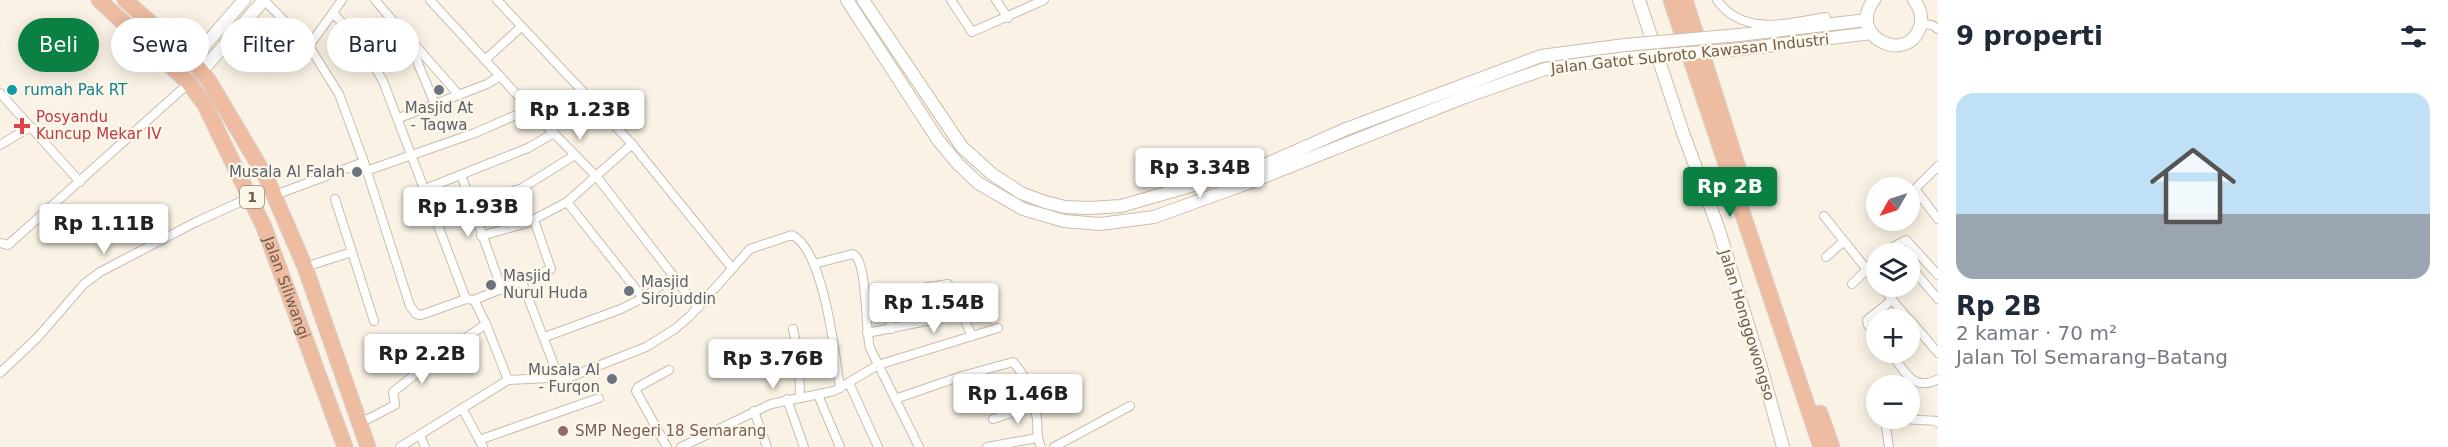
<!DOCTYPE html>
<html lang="id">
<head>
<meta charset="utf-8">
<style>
  body { margin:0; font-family:"DejaVu Sans",sans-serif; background:#f6f6f7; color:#1f2937; height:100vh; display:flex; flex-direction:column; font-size:22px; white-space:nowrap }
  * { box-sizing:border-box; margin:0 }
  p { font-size:20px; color:#747a83 }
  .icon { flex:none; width:33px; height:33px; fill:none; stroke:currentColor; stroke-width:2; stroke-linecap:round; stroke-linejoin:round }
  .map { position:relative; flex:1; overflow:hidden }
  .sheet { display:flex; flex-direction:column; background:#fff; width:510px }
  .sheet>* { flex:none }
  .guide { position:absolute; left:18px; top:18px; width:570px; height:54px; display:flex; gap:12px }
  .needle { width:39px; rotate:231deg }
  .controls { position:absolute; left:1866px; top:177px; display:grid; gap:12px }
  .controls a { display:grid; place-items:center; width:54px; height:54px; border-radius:50%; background:#fff; box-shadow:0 3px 15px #0003; font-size:30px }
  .price { position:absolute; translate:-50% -51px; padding:0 14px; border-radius:6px; background:#fff; color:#222; font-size:20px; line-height:39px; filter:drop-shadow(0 2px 3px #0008) }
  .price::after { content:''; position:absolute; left:50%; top:36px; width:18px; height:14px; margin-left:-9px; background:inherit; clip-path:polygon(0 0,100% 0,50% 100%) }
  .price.active { background:#0b8043; color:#fff }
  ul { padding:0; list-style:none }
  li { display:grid; align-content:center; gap:12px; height:318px; padding:0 18px }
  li+li { border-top:2px solid #e0e1e3 }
  li span { display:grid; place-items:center; height:186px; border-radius:18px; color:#555 }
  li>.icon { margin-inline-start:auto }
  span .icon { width:108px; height:108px; fill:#fffc; stroke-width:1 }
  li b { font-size:26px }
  h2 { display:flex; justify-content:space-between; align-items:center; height:72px; padding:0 18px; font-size:26px }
  .chip { padding:0 21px; border-radius:27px; background:#fff; box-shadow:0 3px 15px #0003; font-size:21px; line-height:54px }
  .chip.active { background:#0b8043; color:#fff }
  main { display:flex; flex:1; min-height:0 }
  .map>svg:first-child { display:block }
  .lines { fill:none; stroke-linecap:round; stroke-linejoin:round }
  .street-casing { stroke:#cabcac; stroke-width:10 }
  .secondary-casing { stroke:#cdbdaa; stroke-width:14 }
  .highway-casing { stroke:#d7d1cd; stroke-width:17 }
  .street { stroke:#fff; stroke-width:8 }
  .secondary { stroke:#fff; stroke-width:12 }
  .highway { stroke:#eebca1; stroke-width:15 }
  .secondary-bridge-casing { stroke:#cdbdaa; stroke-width:14; stroke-linecap:butt }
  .secondary-bridge { stroke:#fff; stroke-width:12 }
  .culture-dot { fill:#0f9aa8; stroke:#fdf7ea; stroke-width:2 }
  .worship-dot { fill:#6b7280; stroke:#fdf7ea; stroke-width:2 }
  .health-dot { fill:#e0444e; stroke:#fdf7ea; stroke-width:2 }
  .education-dot { fill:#8d6e63; stroke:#fdf7ea; stroke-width:2 }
  .labels { text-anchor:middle; stroke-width:4.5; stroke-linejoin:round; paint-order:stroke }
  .shield { fill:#fdf7ea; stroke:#9a8a7b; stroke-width:1.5 }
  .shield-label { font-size:14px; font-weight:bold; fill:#705c4c }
  .street-label { font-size:15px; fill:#705c4c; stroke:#fdf7ea }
  .culture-label { font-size:15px; fill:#0d838f; stroke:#fdf7ea; text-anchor:start }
  .worship-label { font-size:15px; fill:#5b616d; stroke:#fdf7ea; text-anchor:end }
  .health-label { font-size:15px; fill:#be3a42; stroke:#fdf7ea; text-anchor:start }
  .education-label { font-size:15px; fill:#785e54; stroke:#fdf7ea; text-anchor:start }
</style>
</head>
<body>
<main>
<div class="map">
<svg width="1938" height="447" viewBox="0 0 1938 447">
  <rect width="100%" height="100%" fill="#faf3e5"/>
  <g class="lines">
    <g class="street-casing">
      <g id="street">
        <path d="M264 0 309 46 339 94 364 162 410 306 416 314 421 315 466 299 474 300 486 324 508 380"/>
        <path d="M375 0 412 43 419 66 435 104"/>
        <path d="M430 0 530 109 597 177 698 308"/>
        <path d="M497 0 632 144 732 268"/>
        <path d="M951 0 972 32 1044 0"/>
        <path d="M996 0 1008 18"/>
        <path d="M1717 0C1743 37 1788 23 1826 17L1827 26"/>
        <path d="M333 13 361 44 383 81 466 299"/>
        <path d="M1921 24 1932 25 1938 29"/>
        <path d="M415 45 459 95"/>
        <path d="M309 46 342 0"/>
        <path d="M485 60 521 27"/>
        <path d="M0 93 80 182"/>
        <path d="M399 118 487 84 500 76"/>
        <path d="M0 145 25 130 33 128"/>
        <path d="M1938 166 1915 189 1938 219"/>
        <path d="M366 171 475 133 530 109"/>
        <path d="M461 175 502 290"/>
        <path d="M425 189 528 148 554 133"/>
        <path d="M275 195 364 162"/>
        <path d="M567 202 643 298"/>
        <path d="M471 206 522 188 575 155"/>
        <path d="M1824 216 1876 281"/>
        <path d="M481 236 527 223 567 202 632 144"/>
        <path d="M0 243 8 245 189 83"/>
        <path d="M1893 247 1899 254"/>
        <path d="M352 252 374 321"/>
        <path d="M1885 254 1893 247 1906 240 1938 275"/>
        <path d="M1826 257 1843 242"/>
        <path d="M814 264 853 254C868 261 865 330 870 348L919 447"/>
        <path d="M1910 266 1938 299"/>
        <path d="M305 267 352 252 335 199"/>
        <path d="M522 282 559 378"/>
        <path d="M1852 284 1876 261"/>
        <path d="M1881 286 1909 320"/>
        <path d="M888 295 891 329"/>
        <path d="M865 297 948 284 972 336"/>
        <path d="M474 300 551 269 534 220"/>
        <path d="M1910 320 1938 353"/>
        <path d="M793 329 799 357 800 398"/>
        <path d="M867 333 936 319"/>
        <path d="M1876 336 1868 325 1867 320 1892 300"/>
        <path d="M545 337 621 309 643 298 674 276"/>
        <path d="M1890 352C1904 370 1913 393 1938 379"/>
        <path d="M0 373 38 337 84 284 100 272 196 222 251 197"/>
        <path d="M508 380 570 377 646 347 675 329 690 316 750 249 792 235C824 250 835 355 840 388"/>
        <path d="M849 383 878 447"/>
        <path d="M1889 386 1896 382 1913 381"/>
        <path d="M818 395 840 447"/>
        <path d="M787 399 804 447"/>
        <path d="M895 399 962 376 1013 362C1027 377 1034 398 1037 419 1038 429 1036 437 1041 447"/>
        <path d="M462 408 483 447"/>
        <path d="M754 411 767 447"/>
        <path d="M1885 418 1938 421V423"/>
        <path d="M993 419 1035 405"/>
        <path d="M1885 420 1889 447"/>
        <path d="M358 421 368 419 395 405 393 392 432 361 486 324"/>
        <path d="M420 435 425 447"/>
        <path d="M479 440 599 398"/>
        <path d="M400 447 508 380"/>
        <path d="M667 447 636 391 638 387 669 370"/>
        <path d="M681 447 771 404 834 391 878 365 998 328"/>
        <path d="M987 447 1037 438"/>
        <path d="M1054 447 1130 406"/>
      </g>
    </g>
    <g class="secondary-casing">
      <g id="secondary">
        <path d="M847 0 938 140 958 164 978 183 1023 209 1064 221 1100 224 1154 217 1248 183 1465 97 1545 69 1627 58"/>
        <path d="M863 0 962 147 992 174 1021 193 1045 202 1065 207 1089 208 1121 206 1267 164 1346 129 1541 56 1625 45"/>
        <path d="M1639 0 1683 133 1718 227 1761 367 1783 447"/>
        <path d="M1874 0C1846 36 1907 66 1920 27 1923 17 1920 8 1914 0"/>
        <path d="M1739 35 1867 20"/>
        <path d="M1742 49 1872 33"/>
        <path d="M192 60 244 0"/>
        <path d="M201 72 264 0"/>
      </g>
    </g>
    <g class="highway-casing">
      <g id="highway">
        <path id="s1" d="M99 0 189 83 205 105 264 227 345 447"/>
        <path d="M125 0 192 60 209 81 267 179 305 267 368 447"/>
        <path d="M1671 0 1821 447"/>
        <path d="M1685 0 1742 180"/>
        <path d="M1820 413 1832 447"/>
      </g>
    </g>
    <use href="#street" class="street"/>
    <use href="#secondary" class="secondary"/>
    <use href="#highway" class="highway"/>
    <g class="secondary-bridge-casing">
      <g id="secondary-bridge">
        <path d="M1625 45 1739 35"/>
        <path d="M1627 58 1742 49"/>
      </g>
    </g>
    <use href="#secondary-bridge" class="secondary-bridge"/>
  </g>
  <circle class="culture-dot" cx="12" cy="90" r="6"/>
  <g class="worship-dot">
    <circle cx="439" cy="90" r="6"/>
    <circle cx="357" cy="172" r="6"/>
    <circle cx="491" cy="285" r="6"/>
    <circle cx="629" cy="291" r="6"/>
    <circle cx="612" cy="379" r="6"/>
  </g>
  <path class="health-dot" d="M19 117h6v6h6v6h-6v6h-6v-6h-6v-6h6z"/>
  <circle class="education-dot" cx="563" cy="431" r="6"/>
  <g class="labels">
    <rect class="shield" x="240" y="186" width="24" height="22" rx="4.5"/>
    <g class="shield-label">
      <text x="252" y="202">1</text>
    </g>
    <g class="street-label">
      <text transform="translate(1690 54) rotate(-6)" y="5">Jalan Gatot Subroto Kawasan Industri</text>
      <text dy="5" stroke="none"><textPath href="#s1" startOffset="350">Jalan Siliwangi</textPath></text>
      <text transform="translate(1747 325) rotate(73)" y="5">Jalan Honggowongso</text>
    </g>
    <g class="culture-label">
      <text x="24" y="95">rumah Pak RT</text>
    </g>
    <g class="worship-label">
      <text x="439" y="113" text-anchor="middle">Masjid At<tspan x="439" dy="17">- Taqwa</tspan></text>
      <text x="345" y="177">Musala Al Falah</text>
      <text x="503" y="281" text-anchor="start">Masjid<tspan x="503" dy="17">Nurul Huda</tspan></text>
      <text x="641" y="287" text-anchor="start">Masjid<tspan x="641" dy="17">Sirojuddin</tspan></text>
      <text x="600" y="375">Musala Al<tspan x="600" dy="17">- Furqon</tspan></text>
    </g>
    <g class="health-label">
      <text x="36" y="122">Posyandu<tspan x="36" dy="17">Kuncup Mekar IV</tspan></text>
    </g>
    <g class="education-label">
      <text x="575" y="436">SMP Negeri 18 Semarang</text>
    </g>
  </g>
</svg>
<div class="controls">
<a><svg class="needle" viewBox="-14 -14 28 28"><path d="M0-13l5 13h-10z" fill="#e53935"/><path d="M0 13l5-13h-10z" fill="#747a83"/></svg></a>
<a><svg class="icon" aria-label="layers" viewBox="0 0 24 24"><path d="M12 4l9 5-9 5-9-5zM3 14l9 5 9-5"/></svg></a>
<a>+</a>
<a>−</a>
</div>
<b class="price" style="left:580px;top:141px">Rp 1.23B</b>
<b class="price" style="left:1200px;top:199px">Rp 3.34B</b>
<b class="price active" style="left:1730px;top:218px">Rp 2B</b>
<b class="price" style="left:468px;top:238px">Rp 1.93B</b>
<b class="price" style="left:104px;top:255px">Rp 1.11B</b>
<b class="price" style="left:934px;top:334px">Rp 1.54B</b>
<b class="price" style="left:422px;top:385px">Rp 2.2B</b>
<b class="price" style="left:773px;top:390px">Rp 3.76B</b>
<b class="price" style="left:1018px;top:425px">Rp 1.46B</b>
<div class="guide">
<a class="chip active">Beli</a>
<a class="chip">Sewa</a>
<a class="chip">Filter</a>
<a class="chip">Baru</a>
</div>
</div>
<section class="sheet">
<h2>9 properti<svg class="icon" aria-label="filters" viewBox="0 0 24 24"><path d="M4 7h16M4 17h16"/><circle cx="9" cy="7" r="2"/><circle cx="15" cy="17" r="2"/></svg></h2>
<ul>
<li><span style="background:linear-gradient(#bfe0f5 65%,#9aa5b1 0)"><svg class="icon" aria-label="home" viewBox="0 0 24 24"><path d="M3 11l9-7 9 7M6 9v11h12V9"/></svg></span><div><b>Rp 2B</b><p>2 kamar · 70 m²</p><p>Jalan Tol Semarang–Batang</p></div></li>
</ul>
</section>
</main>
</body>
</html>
